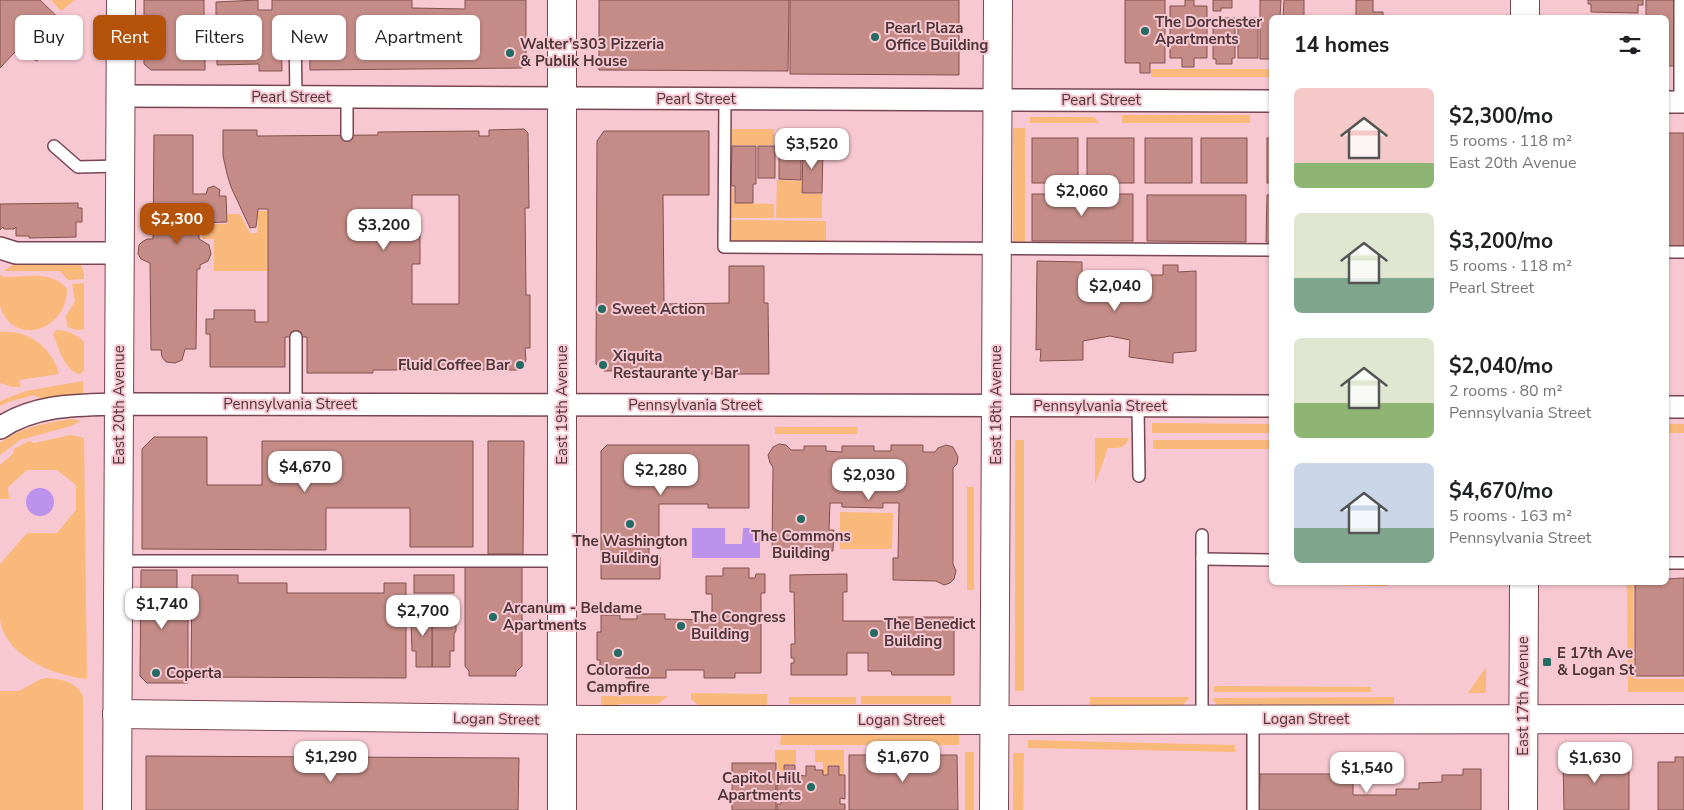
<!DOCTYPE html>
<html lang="en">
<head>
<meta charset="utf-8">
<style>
  body { margin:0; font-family:"Nunito Sans",sans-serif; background:#f6f6f6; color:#202124; height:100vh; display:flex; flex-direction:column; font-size:19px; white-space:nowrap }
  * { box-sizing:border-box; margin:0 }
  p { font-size:16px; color:#757577 }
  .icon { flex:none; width:28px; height:28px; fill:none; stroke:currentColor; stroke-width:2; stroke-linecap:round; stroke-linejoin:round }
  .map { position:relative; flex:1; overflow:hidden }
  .panel { position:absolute; left:1269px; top:15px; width:400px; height:570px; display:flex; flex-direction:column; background:#fff; border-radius:8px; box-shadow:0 1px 4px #0004 }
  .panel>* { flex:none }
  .top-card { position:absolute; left:15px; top:15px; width:475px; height:45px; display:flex; gap:10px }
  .price { position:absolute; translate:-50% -42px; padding:0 11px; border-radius:10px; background:#fff; color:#222; font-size:16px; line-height:32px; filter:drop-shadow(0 1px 2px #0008) }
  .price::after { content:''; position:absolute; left:50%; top:30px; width:15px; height:11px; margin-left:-8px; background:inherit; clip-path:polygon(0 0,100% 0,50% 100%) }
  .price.on { background:#b45309; color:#fff }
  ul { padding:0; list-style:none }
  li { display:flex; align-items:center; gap:15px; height:125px; padding:0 25px }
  li span { display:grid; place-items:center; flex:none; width:140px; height:100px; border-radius:8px; color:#555 }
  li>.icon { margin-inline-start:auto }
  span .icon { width:60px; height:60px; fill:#fffc; stroke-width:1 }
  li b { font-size:21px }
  h2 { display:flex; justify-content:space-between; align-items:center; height:60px; padding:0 25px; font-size:21px }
  .chip { padding:0 18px; border-radius:8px; background:#fff; box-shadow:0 1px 4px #0004; font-size:18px; line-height:45px }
  .chip.on { background:#b45309; color:#fff }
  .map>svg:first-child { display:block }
  .green { fill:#f8b97a }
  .water { fill:#bc92ed }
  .building { fill:#c58c87; stroke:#83504c; fill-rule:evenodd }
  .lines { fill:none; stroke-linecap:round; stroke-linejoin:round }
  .service-casing { stroke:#784652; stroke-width:14 }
  .minor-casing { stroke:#784652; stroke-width:24 }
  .tertiary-casing { stroke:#784652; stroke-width:30 }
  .secondary-casing { stroke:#784652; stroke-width:30 }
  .service { stroke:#fff; stroke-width:11 }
  .minor { stroke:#fff; stroke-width:21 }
  .tertiary { stroke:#fff; stroke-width:28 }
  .secondary { stroke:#fff; stroke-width:28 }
  .poi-dot { fill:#236b63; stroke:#f8c8d2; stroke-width:2 }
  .labels { text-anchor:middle; stroke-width:4; stroke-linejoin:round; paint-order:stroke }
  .poi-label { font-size:15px; font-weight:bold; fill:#4d353a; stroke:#f8c8d2; text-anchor:start }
  .street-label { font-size:15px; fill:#4d353a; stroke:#f8c8d2 }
</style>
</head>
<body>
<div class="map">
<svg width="1684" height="810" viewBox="0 0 1684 810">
  <rect width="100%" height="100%" fill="#f8c8d2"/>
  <g class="green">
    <path d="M51 0H75L61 11Z"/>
    <rect x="1151" y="69" width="120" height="8"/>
    <rect x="1122" y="115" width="128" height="8"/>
    <path d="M1030 117H1094L1099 123H1030Z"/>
    <rect x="1013" y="128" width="12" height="115"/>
    <rect x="732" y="129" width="42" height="16"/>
    <path d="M777 130H822V141H814L813 146H777Z"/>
    <path d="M777 180 801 181V194H822V218H776Z"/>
    <path d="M730 188H734V203L774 204V218H730Z"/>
    <path d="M258 211H267V271H214V239H202V224H228V214H240L250 233H258Z"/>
    <path d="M727 220 826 221V243L727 242Z"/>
    <path d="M13 265H81L84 274V279L68 280 60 271H4Z"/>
    <path d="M0 275 4 277C25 277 52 270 67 289 67 331 13 348 0 306 0 297 0 284 0 275Z"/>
    <path d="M84 283V329C77 331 73 330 67 326L66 316 75 301 72 284Z"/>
    <path d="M56 330C67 330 77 334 84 342V370L80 374C64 371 59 347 53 335Z"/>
    <path d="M0 332C28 329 52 347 59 374L19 380 21 387H12L0 383Z"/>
    <path d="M83 381V395L44 400 34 395 8 402 0 406V401L26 391Z"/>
    <path d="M72 419 81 421 71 426 20 440 0 455V443C21 427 46 423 72 419Z"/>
    <path d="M1152 423 1271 424V433H1152Z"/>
    <rect x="1666" y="424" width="18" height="9"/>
    <rect x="775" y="427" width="82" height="7"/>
    <path d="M71 435 84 438 87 679C55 676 4 656 0 619 0 601 0 582 0 564L27 533H57L76 510V485L57 470H27L8 487 9 499H0V465L13 454 14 449 29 441 34 443Z"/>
    <path d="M1095 438H1129C1125 449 1119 448 1108 448L1095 484Z"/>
    <rect x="1015" y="440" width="9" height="251"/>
    <rect x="1153" y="440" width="118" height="9"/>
    <rect x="967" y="487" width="7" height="103"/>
    <path d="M840 512 893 513 892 549H840Z"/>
    <path d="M1311 583H1388V586L1311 585Z"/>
    <path d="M1627 583H1633L1634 679H1684V692H1628Z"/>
    <path d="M1486 667V693H1468Z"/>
    <path d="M47 678C61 679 78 682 83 697V810H0V691H19L41 679Z"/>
    <path d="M1214 686 1371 687V692H1214Z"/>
    <path d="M691 693 767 694V706L698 705 691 699Z"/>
    <path d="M601 696H668L658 704H619L608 711H601Z"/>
    <rect x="861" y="696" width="90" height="8"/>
    <rect x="789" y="697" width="67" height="7"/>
    <path d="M1090 697H1190L1183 705H1090Z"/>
    <path d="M1394 697V705L1218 706 1212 698Z"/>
    <path d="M781 735H959V745H780Z"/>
    <path d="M1028 740 1235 745V752L1028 748Z"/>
    <path d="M775 750H796V764H783V775H778V762H775Z"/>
    <path d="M815 750H844V775H840L839 765H827V774H823V762H815Z"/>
    <rect x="965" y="752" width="9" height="58"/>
    <path d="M1013 753H1024L1023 810H1013Z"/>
  </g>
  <g class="water">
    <circle cx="40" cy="502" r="14"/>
    <path d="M692 528H725V544H742L743 528H760V558H692Z"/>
  </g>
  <g class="building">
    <path d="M0 0H40L72 31 65 38 58 32H50L37 61 16 51 0 68Z"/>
    <path d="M144 0H204V30H216V2L258 0V10H272V0H412V8L465 9V0H526V64L522 68 310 70 309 29H281L282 71H259V64L217 65V36H205V70H151L144 64Z"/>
    <path d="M599 0H789L788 71 599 70Z"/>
    <path d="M790 0H959V75L790 74Z"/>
    <path d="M1125 0H1165V63H1150V73H1140V63H1125Z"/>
    <path d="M1185 0H1194V6H1207V58H1194V67H1182V58H1170V6H1185Z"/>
    <path d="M1213 0H1232V8H1221V11H1213Z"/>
    <path d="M1260 0H1281L1280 18H1271V59H1260Z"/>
    <path d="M1284 0H1304V18H1283Z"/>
    <path d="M1356 0H1373V12H1383V18H1356Z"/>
    <path d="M1588 0H1643V5H1638V13L1591 12V4H1588Z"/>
    <path d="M1646 0H1676V66H1666V18H1646Z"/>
    <path d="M1213 18H1235V58H1232V64H1216V59H1213Z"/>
    <rect x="1238" y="18" width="20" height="40"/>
    <path d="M524 129 528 133 529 208H525L526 295H530V348H525L526 360 523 366 517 370H373V373H307V337H285V367H210V334H206V319H214V310H255V322H268V209H258L256 227 250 228 231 187 227 174 223 156V130H257V136L378 135V132L479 131V136H489V130ZM412 195H459V304H412V264H420V234H412Z"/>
    <path d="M604 131H709V195H663L664 304 729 303V266H764V303H768L769 374H711V370L604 371 596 364 597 141Z"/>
    <rect x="1666" y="133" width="18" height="114"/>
    <path d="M154 135H193V194H206L208 188 214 186 220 190 219 196H226L227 222 199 223V239L209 245 211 254 208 261 200 265V269H197L196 349H185L182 360 175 363 166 362 162 357 161 350H151L150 263 141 259 138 254 139 245 142 242 147 239H153Z"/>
    <rect x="1032" y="138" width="46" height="45"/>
    <rect x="1087" y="138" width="47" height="45"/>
    <rect x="1145" y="138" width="47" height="45"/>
    <rect x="1201" y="138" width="46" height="45"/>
    <rect x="1267" y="138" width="4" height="45"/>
    <path d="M732 146H756V184H753V203H735V186H731Z"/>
    <rect x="758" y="146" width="17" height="32"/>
    <path d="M779 148H801V180L779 179Z"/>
    <path d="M803 148H823L822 193H802Z"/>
    <rect x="1032" y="194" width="101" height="47"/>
    <path d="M1147 195H1246V242L1147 241Z"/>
    <path d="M1267 195H1271V242H1266Z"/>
    <path d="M78 203V208H82V222H76V237L29 238V236H16V227L14 229H4L3 227 0 230V204Z"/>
    <path d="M1037 261 1082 262V283L1122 284V275H1163V265H1178V272L1196 271V351L1173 353V363L1129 357 1130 340 1110 336 1083 341V360L1040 361 1041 349 1036 350Z"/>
    <path d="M154 437H207V485H262V441H473V547H410V508H326V550L142 549V449Z"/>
    <path d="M488 441H524L523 554H488Z"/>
    <path d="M779 444 786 445 791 450H804V446H826V451L842 452V446H874V451H891V445H923V452H935L938 448 946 445 953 447 958 457 957 464 953 468V564L956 571 954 579 950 583 944 585 936 581 893 580V558H898L899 503H883V508L842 507V503H830L829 530H834L833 551 772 550 773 467 770 463 768 455 773 447Z"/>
    <rect x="1666" y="444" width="1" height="109"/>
    <path d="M607 445H749V508H708V504H659V540H649V557H660V579H601V451Z"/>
    <path d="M465 567H522V666L516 672V676H469V671L465 666Z"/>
    <path d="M723 568H749V578H755L756 574H765V593H761V673H735V678H704V670H666V678H626V672H622V675H600V660H597V632H601V615H620V619H637V614H665V619L712 620V594H706V576H723Z"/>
    <path d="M141 570H177V615H188V683H147L140 676Z"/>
    <path d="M847 574V592H843V621H892V617H954V675H892L891 671H868V653H847V675H791V663H794V658H791V644H795L794 592H790V575Z"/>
    <path d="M192 575H238V583H287V593H384V583H406V678L191 677Z"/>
    <rect x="414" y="575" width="40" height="18"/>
    <path d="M1684 578V676H1635V582H1666V579Z"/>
    <path d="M449 606V621H456V631L454 634V651H450V667H432V607Z"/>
    <path d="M418 607H432V667H416V651H412L411 621H418Z"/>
    <path d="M849 755H957L958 810H849Z"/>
    <path d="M146 756 519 758 518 810H146Z"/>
    <path d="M1563 757 1615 758V765H1629V810H1564Z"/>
    <path d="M1675 757H1684V810H1658V762H1675Z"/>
    <rect x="732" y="763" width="44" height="47"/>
    <path d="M784 765H795V775L806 776V766H815V770H823V775H828V766H839V775H845V799L840 798V804H845V810H777V804H781V798H777V776H784Z"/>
    <path d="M1463 769H1481V810H1259L1260 774H1353V795H1396V789H1419V783L1442 782V775H1463Z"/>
  </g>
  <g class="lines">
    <g class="service-casing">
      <g id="service">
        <path d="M1680 0V102"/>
        <path d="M295 29 296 98"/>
        <path d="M725 99 724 247 1271 250"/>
        <path d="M347 135V98"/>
        <path d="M54 146 78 167 120 166"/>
        <path d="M1666 252H1684"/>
        <path d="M296 337V404"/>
        <path d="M1138 406 1139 476"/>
        <path d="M1202 559 1271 560"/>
        <path d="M118 561H562"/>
        <path d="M1666 563H1684"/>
        <path d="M1202 719V535"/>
        <path d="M1253 810V719"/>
      </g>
    </g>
    <g class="minor-casing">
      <g id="minor">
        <path d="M121 96 1271 101"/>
        <path d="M1666 102H1684"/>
        <path d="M0 248 16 253H120"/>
        <path d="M1666 407H1684"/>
        <path d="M0 428C35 404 78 405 119 404L1271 406"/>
      </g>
    </g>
    <g class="tertiary-casing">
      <g id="tertiary">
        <path d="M562 0V810"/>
        <path d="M117 714 591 720H994"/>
        <path d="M117 810 121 0"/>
      </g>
    </g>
    <g class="secondary-casing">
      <g id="secondary">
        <path d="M1525 0V18"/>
        <path d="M994 720 1684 719"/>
        <path d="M994 810 998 0"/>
        <path d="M1523 810 1524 582"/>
      </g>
    </g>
    <use href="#service" class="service"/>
    <use href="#minor" class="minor"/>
    <use href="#tertiary" class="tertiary"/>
    <use href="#secondary" class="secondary"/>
  </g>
  <g class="poi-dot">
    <circle cx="1145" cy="31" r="5"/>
    <circle cx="875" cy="37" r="5"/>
    <circle cx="510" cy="53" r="5"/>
    <circle cx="602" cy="309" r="5"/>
    <circle cx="520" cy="365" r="5"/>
    <circle cx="603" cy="365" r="5"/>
    <circle cx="801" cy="519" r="5"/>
    <circle cx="630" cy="524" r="5"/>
    <circle cx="493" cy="617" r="5"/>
    <circle cx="681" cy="626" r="5"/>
    <circle cx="874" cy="633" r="5"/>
    <circle cx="618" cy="653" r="5"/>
    <rect x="1542" y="657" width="10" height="10" rx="2.5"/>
    <circle cx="156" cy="673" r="5"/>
    <circle cx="811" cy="787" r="5"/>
  </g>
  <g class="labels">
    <g class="poi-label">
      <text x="1155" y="27">The Dorchester<tspan x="1155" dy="17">Apartments</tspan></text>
      <text x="885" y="33">Pearl Plaza<tspan x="885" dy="17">Office Building</tspan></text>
      <text x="520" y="49">Walter’s303 Pizzeria<tspan x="520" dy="17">&amp; Publik House</tspan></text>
      <text x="612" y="314">Sweet Action</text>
      <text x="613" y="361">Xiquita<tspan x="613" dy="17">Restaurante y Bar</tspan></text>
      <text x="510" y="370" text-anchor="end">Fluid Coffee Bar</text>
      <text x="801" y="541" text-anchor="middle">The Commons<tspan x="801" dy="17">Building</tspan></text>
      <text x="630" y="546" text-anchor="middle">The Washington<tspan x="630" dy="17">Building</tspan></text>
      <text x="503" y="613">Arcanum - Beldame<tspan x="503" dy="17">Apartments</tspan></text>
      <text x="691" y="622">The Congress<tspan x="691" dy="17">Building</tspan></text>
      <text x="884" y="629">The Benedict<tspan x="884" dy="17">Building</tspan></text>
      <text x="1557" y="658">E 17th Ave<tspan x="1557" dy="17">&amp; Logan St</tspan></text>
      <text x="618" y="675" text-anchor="middle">Colorado<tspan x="618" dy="17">Campfire</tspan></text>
      <text x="166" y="678">Coperta</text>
      <text x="801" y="783" text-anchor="end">Capitol Hill<tspan x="801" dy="17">Apartments</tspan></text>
    </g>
    <g class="street-label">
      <text x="291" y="102">Pearl Street</text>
      <text x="696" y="104">Pearl Street</text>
      <text x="1101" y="105">Pearl Street</text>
      <text x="290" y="409">Pennsylvania Street</text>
      <text transform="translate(119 405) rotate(-90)" y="5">East 20th Avenue</text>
      <text transform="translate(562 405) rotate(-90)" y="5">East 19th Avenue</text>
      <text x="695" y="410">Pennsylvania Street</text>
      <text transform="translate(996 405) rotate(-90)" y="5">East 18th Avenue</text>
      <text x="1100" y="411">Pennsylvania Street</text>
      <text transform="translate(1523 696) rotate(-90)" y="5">East 17th Avenue</text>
      <text transform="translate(496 719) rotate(1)" y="5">Logan Street</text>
      <text x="1306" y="724">Logan Street</text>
      <text x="901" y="725">Logan Street</text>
    </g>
  </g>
</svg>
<b class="price" style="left:812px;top:170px">$3,520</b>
<b class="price" style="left:1082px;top:217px">$2,060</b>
<b class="price on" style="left:177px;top:245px">$2,300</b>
<b class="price" style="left:384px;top:251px">$3,200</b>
<b class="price" style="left:1115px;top:312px">$2,040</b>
<b class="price" style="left:305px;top:493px">$4,670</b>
<b class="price" style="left:661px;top:496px">$2,280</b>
<b class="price" style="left:869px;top:501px">$2,030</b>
<b class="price" style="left:162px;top:630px">$1,740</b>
<b class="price" style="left:423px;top:637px">$2,700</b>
<b class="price" style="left:331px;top:783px">$1,290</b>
<b class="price" style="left:903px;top:783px">$1,670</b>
<b class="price" style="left:1595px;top:784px">$1,630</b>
<b class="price" style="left:1367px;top:794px">$1,540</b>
<div class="top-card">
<a class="chip">Buy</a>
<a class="chip on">Rent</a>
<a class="chip">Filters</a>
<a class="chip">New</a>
<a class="chip">Apartment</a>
</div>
<section class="panel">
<h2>14 homes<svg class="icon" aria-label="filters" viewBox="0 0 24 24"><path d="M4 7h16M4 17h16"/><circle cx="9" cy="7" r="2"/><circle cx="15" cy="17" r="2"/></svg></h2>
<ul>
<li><span style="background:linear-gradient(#f6c9c9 75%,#8fb573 0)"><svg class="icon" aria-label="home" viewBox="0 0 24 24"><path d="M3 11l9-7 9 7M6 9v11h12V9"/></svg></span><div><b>$2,300/mo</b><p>5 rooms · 118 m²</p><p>East 20th Avenue</p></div></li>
<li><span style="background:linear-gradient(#dfe7d0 65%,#7fa58c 0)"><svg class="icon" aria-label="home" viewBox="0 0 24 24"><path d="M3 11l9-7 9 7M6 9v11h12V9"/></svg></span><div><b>$3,200/mo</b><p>5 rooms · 118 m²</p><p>Pearl Street</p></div></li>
<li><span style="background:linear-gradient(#dfe7d0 65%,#8fb573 0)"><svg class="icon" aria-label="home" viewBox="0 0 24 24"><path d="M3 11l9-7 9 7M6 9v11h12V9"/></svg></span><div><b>$2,040/mo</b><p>2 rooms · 80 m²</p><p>Pennsylvania Street</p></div></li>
<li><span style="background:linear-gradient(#c9d6e8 65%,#7fa58c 0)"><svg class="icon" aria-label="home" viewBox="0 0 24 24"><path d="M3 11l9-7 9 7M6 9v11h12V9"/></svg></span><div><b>$4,670/mo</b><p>5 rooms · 163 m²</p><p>Pennsylvania Street</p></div></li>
</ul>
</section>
</div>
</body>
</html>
